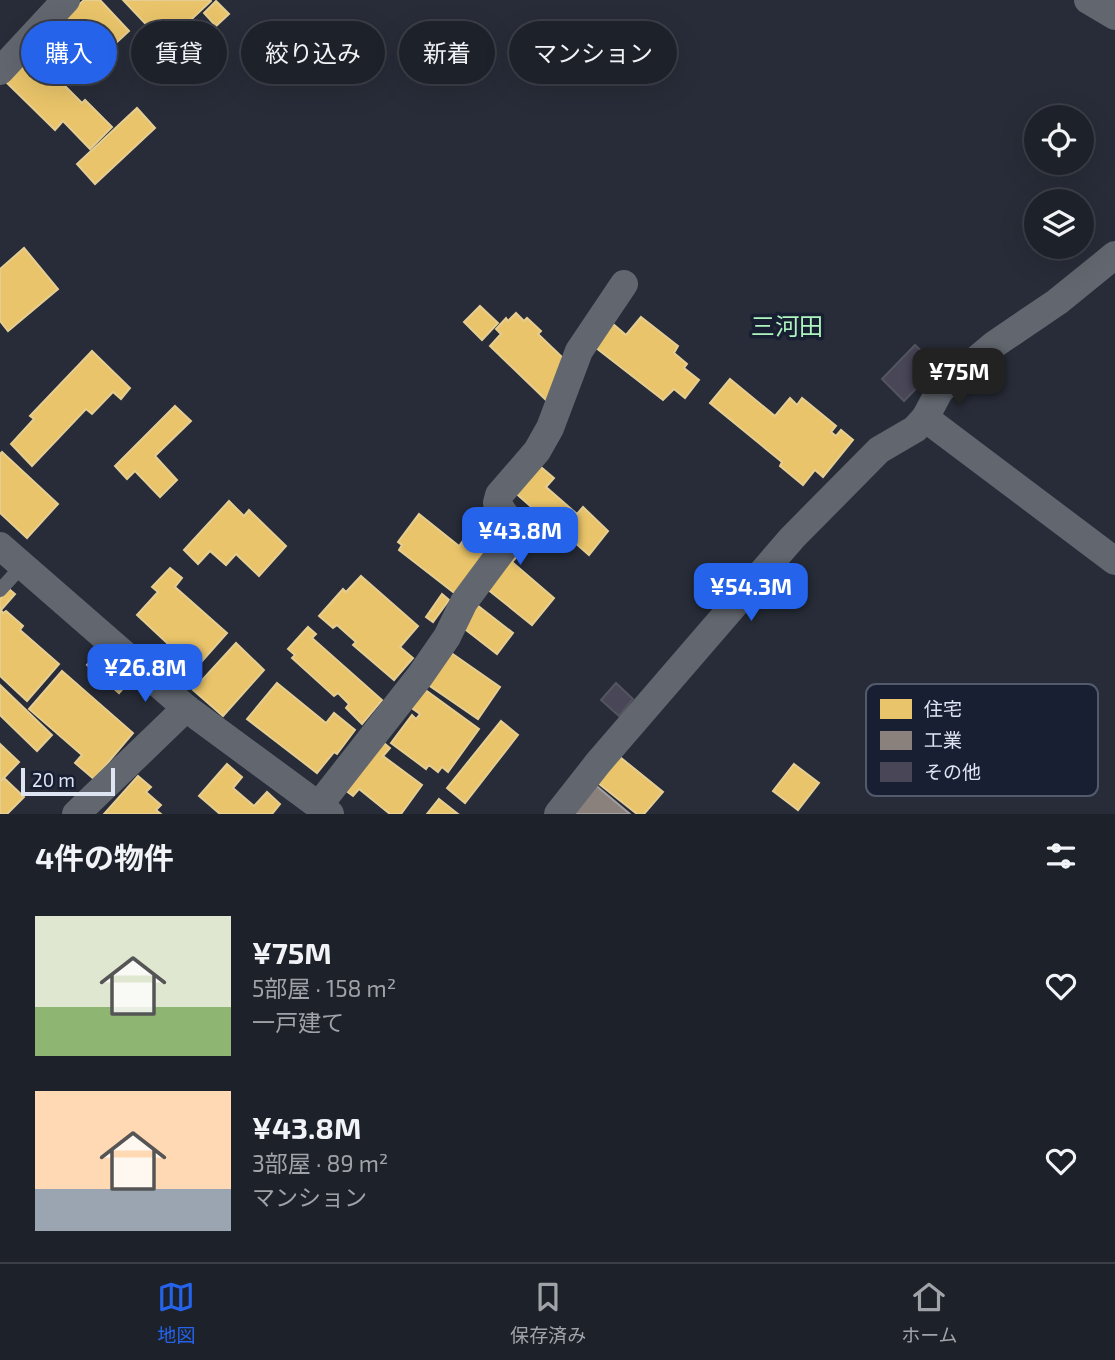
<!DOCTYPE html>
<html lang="ja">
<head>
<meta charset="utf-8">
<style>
  body { margin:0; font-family:"Exo 2","Noto Sans JP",sans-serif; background:#2a2e36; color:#f1f3f6; height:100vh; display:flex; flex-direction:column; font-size:26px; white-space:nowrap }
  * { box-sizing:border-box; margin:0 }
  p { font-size:23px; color:#a0a3a8 }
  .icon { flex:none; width:38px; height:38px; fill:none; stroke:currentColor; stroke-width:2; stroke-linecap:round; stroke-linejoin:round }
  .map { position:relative; height:814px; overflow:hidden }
  .side { display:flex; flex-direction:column; background:#1d212a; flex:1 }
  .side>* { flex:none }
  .top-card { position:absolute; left:21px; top:21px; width:700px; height:63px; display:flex; gap:14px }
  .tools { position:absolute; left:1024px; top:105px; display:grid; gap:14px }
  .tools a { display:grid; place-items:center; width:70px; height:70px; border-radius:50%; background:#1d212a; box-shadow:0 7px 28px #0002,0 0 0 2px #3b3e47; font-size:35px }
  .scale { position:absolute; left:21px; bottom:18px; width:94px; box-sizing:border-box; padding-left:7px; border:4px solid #dee4f2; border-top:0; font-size:19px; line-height:24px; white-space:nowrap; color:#dee4f2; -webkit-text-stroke:5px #181f33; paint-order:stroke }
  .price { position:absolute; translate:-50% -60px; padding:0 16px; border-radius:14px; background:#2563eb; color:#fff; font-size:23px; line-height:46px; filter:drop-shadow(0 2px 4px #0008) }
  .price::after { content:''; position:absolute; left:50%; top:42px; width:21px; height:16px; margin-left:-10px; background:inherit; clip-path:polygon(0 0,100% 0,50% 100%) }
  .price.active { background:#222; color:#fff }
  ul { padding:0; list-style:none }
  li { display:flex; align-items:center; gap:21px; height:175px; padding:0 35px }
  li span { display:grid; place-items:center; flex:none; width:196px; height:140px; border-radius:0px; color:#555 }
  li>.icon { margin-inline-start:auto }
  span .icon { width:84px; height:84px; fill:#fffc; stroke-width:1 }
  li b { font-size:30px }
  h2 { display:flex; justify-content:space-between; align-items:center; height:84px; padding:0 35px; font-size:30px }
  .chip { padding:0 24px; border-radius:32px; background:#1d212a; box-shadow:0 7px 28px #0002,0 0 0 2px #3b3e47; font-size:24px; line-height:63px }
  .chip.active { background:#2563eb; color:#fff }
  .tabs { display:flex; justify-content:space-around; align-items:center; height:98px; border-top:2px solid #3b3e47; background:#1d212a; font-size:19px; color:#a0a3a8 }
  .tabs a { display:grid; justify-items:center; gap:4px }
  .tabs .active { color:#2563eb }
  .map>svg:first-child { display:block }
  .homes { fill:#e9c46a; stroke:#e6ce93; stroke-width:2 }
  .industry { fill:#8a817c; stroke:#a39f9f; stroke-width:2 }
  .building { fill:#494658; stroke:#53555f; stroke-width:2 }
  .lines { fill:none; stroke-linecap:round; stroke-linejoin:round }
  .lane { stroke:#62676f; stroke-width:14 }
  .street { stroke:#62676f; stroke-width:28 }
  .labels { text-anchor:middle; stroke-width:7; stroke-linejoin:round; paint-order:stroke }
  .quarter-label { font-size:24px; fill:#aef4bf; stroke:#181f33 }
  .key { fill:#181f33; stroke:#535a6c; stroke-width:2 }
  .key-label { font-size:19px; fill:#dee4f2 }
</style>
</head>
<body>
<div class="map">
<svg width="1115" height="814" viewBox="0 0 1115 814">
  <rect width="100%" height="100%" fill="#272c38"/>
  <g class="homes">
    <path d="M84 0H100L129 31 104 54 99 49 89 59 66 34 53 46 42 35 71 12Z"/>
    <path d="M123 0H210L211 1 182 28 198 45 176 65 156 43 160 39Z"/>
    <path d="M216 1 229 14 216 26 204 13Z"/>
    <path d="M29 50 82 103 85 100 112 127 90 149 63 121 55 130 1 77Z"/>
    <path d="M137 108 155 128 95 184 77 164Z"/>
    <path d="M24 248 58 289 8 331 0 321V269Z"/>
    <path d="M480 306 498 323 482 340 464 322Z"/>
    <path d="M516 313 524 321 527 318 541 331 538 334 564 359 547 401 490 346 501 334 496 329 506 318 508 321Z"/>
    <path d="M641 317 678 346 674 353 687 364 684 368 699 380 685 398 674 389 663 400 595 347 613 324 626 335Z"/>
    <path d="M92 351 130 388 121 399 113 392 92 414 86 409 32 466 11 444 34 419 30 416Z"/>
    <path d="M730 379 775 416 790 398 797 405 802 398 836 426 831 432 836 436 841 430 853 440 823 477 815 470 803 485 780 466 782 462 710 403Z"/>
    <path d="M175 406 191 421 155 456 177 480 160 497 135 471 127 479 115 466Z"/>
    <path d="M2 452 58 504 27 538 0 513V454Z"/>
    <path d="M535 462 554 478 546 487 577 514 583 507 608 531 589 555 565 534 553 547 527 523 537 512 512 490Z"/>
    <path d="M229 501 244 516 249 510 286 546 259 576 236 554 226 565 210 551 198 564 184 550Z"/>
    <path d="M419 514 459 546 468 534 474 539 484 525 498 536 457 595 399 550 402 545 398 542Z"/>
    <path d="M510 545 520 553 512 562 554 598 532 625 481 584Z"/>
    <path d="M170 568 182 578 175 587 227 633 195 669 137 615 158 592 152 587Z"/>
    <path d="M361 576 418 626 400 647 413 658 394 680 353 645 356 642 337 625 333 628 319 616 343 589 346 592Z"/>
    <path d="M9 589 15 594 1 610 3 613 6 611 23 626 20 630 59 664 27 701 0 676V599Z"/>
    <path d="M442 594 449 600 433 622 426 617Z"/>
    <path d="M477 605 513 633 497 654 461 626Z"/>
    <path d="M308 627 316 634 312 638 382 700 362 724 346 708 349 704 338 693 334 696 292 658 295 655 288 649Z"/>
    <path d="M236 643 264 670 223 716 193 690Z"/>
    <path d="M102 649 133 677 119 693 87 665Z"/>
    <path d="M447 650 500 687 478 719 424 682Z"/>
    <path d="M62 671 133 733 94 779 75 763 82 755 29 709Z"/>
    <path d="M277 683 326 723 334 713 355 730 337 754 334 752 317 773 247 719Z"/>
    <path d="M0 685 52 735 37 751 0 715Z"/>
    <path d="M420 686 479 729 448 772 442 767 438 772 429 765 426 769 391 743 412 715 416 719 420 714 406 704Z"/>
    <path d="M501 721 518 735 465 803 447 788Z"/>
    <path d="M378 738 390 748 383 756 422 785 401 814H390L359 789 353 796 341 787Z"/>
    <path d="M0 744 19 762 0 782Z"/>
    <path d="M615 753 663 792 644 814H637L593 779Z"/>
    <path d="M227 764 242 777 233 788 254 806 267 792 280 804 272 814H220L199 796Z"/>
    <path d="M794 764 819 783 798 810 773 791Z"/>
    <path d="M138 776 151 787 146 792 161 805 156 810 161 814H104Z"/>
    <path d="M4 778 24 797 7 814H0V782Z"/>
    <path d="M439 799 458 814H427Z"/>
  </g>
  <path class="industry" d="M593 783 630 814H567Z"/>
  <g class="building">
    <path d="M915 345 938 366 904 401 882 379Z"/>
    <path d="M616 683 633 699 619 716 601 700Z"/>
  </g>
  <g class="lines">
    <path class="lane" d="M0 590 22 566"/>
    <g class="street">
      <path d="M1088 0 1115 16"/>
      <path d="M0 71 66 0"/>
      <path d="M1115 255 1057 302 995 344 940 390 925 418 1115 561"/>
      <path d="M0 546 186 708 330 814"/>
      <path d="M319 805 420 676 447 637 464 602 513 536 511 524 497 503 499 495 537 451 550 428 579 351 624 284"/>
      <path d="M76 814 186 708"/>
      <path d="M558 814 598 763 792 538 879 450 915 429 925 418"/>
    </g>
  </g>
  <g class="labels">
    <g class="quarter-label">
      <text x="787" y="335">三河田</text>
    </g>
  </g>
  <rect x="866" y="684" width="232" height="112" rx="10" class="key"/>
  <rect x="880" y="699" width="32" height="20" fill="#e9c46a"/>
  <rect x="880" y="731" width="32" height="19" fill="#8a817c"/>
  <rect x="880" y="762" width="32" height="20" fill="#494658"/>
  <g class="key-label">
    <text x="924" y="716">住宅</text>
    <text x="924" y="747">工業</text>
    <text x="924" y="779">その他</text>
  </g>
</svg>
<div class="tools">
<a><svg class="icon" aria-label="locate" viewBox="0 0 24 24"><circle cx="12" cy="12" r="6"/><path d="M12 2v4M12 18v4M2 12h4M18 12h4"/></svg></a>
<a><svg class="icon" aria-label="layers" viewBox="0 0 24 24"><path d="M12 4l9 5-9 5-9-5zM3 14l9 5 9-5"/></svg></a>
</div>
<div class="scale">20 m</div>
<b class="price active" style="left:959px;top:408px">¥75M</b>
<b class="price" style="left:520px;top:567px">¥43.8M</b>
<b class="price" style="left:751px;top:623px">¥54.3M</b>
<b class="price" style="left:145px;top:704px">¥26.8M</b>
<div class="top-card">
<a class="chip active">購入</a>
<a class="chip">賃貸</a>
<a class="chip">絞り込み</a>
<a class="chip">新着</a>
<a class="chip">マンション</a>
</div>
</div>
<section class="side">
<h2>4件の物件<svg class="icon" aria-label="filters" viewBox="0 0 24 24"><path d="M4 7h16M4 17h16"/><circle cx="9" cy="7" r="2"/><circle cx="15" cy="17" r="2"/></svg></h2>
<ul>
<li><span style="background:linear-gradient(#dfe7d0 65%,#8fb573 0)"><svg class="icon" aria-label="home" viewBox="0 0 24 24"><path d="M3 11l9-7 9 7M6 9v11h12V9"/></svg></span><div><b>¥75M</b><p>5部屋 · 158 m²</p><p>一戸建て</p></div><svg class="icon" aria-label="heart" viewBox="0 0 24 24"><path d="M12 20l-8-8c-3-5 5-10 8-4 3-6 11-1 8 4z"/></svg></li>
<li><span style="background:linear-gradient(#ffd9b3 70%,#9aa5b1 0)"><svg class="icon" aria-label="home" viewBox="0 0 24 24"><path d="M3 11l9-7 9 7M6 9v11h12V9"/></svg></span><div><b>¥43.8M</b><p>3部屋 · 89 m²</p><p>マンション</p></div><svg class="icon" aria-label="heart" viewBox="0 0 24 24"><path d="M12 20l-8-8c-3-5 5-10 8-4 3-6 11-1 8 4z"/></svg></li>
</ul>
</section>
<nav class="tabs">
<a class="active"><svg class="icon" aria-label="map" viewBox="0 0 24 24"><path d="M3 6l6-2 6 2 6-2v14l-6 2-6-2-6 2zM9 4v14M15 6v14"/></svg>地図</a>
<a><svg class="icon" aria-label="saved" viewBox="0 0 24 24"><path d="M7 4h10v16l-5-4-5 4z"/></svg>保存済み</a>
<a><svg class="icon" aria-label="home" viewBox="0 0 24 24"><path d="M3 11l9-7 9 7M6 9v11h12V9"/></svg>ホーム</a>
</nav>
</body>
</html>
